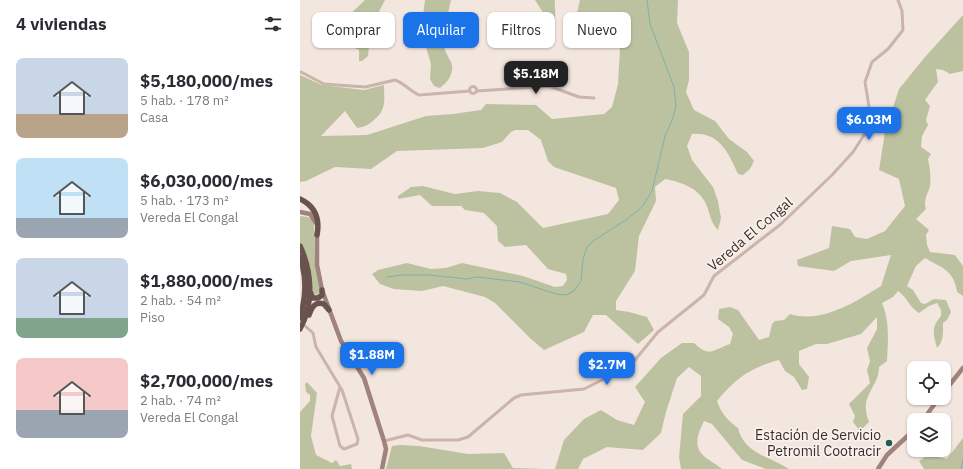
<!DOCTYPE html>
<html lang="es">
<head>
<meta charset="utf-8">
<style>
  body { margin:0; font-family:"IBM Plex Sans",sans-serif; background:#f2f2f3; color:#2b2b33; height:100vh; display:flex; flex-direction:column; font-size:15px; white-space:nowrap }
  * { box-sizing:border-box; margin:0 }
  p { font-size:13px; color:#7c7c81 }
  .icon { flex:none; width:22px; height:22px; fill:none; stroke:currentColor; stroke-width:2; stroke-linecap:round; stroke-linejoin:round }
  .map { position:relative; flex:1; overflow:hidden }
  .side { display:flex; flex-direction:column; background:#fff; width:300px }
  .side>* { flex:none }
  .banner { position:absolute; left:12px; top:12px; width:380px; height:36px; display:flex; gap:8px }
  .tools { position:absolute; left:607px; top:361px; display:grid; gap:8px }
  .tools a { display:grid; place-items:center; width:44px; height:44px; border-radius:8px; background:#fff; box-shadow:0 1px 3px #0004; font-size:20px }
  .price { position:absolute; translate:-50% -34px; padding:0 9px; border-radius:8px; background:#1a73e8; color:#fff; font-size:13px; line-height:26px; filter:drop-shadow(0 1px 2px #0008) }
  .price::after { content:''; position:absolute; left:50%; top:24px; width:12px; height:9px; margin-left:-6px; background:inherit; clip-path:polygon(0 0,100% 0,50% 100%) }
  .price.on { background:#222; color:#fff }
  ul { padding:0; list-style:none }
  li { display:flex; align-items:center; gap:12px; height:100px; padding:0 16px }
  li span { display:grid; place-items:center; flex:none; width:112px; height:80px; border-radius:8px; color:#555 }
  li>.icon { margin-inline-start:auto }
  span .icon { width:48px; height:48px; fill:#fffc; stroke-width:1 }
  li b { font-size:17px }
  h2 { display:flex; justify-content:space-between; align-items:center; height:48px; padding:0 16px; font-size:17px }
  .chip { padding:0 14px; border-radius:8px; background:#fff; box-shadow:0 1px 3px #0004; font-size:14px; line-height:36px }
  .chip.on { background:#1a73e8; color:#fff }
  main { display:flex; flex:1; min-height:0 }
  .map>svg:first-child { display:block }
  .green { fill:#bcc29f }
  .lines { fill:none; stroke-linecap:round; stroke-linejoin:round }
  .stream { stroke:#7eb0aa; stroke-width:1 }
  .minor { stroke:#cbb4ab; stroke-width:3 }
  .secondary { stroke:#9f837c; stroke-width:4.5 }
  .trunk { stroke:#6a524e; stroke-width:5.5 }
  .poi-dot { fill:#1f5b54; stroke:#faf1ec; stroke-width:1.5 }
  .labels { text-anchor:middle; stroke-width:3.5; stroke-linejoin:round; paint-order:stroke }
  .street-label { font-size:14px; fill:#392c2a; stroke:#faf1ec }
  .poi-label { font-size:14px; fill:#392c2a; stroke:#faf1ec; text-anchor:end }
</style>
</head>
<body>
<main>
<section class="side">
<h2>4 viviendas<svg class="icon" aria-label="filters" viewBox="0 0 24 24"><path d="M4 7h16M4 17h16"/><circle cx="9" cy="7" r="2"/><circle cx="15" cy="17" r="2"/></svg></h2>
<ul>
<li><span style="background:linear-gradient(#c9d6e8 70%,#b9a48a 0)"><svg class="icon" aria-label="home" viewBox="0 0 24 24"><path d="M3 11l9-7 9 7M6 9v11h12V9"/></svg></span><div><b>$5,180,000/mes</b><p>5 hab. · 178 m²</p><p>Casa</p></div></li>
<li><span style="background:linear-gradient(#bfe0f5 75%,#9aa5b1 0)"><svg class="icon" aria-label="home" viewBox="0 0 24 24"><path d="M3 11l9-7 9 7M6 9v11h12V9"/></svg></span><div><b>$6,030,000/mes</b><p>5 hab. · 173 m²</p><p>Vereda El Congal</p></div></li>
<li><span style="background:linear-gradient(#c9d6e8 75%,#7fa58c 0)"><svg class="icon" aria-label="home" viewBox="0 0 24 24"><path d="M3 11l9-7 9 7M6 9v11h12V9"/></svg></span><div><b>$1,880,000/mes</b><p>2 hab. · 54 m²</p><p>Piso</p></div></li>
<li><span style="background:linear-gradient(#f6c9c9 65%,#9aa5b1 0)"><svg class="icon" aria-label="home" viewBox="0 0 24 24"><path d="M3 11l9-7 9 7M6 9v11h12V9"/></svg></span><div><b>$2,700,000/mes</b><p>2 hab. · 74 m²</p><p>Vereda El Congal</p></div></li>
</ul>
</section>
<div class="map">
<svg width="663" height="469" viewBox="0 0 663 469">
  <rect width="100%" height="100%" fill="#f3e6df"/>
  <g class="green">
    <path d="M65 0H85L71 27 68 56 62 61H59V50L53 47 43 21Z"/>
    <path d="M125 0H151C148 14 142 36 145 50 147 57 154 63 152 70 151 78 146 83 140 88L134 86 130 79 131 64 121 30Z"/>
    <path d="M235 0H255C254 8 257 14 254 21L244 20 242 11Z"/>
    <path d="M280 0H378L377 23 389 52V80L386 92 394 110 415 121 429 139 447 152 454 161 450 169 443 175 438 174C428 152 419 132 392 134L387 146 392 160 413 187 418 201 421 218 418 230C410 222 410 213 406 204 399 188 381 182 365 179L355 187 356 201 339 236 335 271 316 301V310L329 312 347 317 354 330 338 344 306 315H293L284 332 244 350 231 339 195 303 185 297 143 286 122 291 94 289 80 284 72 274 78 270 107 263 131 269 146 268 162 263 223 276 255 287 263 286 267 280 266 274 248 269 226 245 205 247 198 241 197 226 184 213 165 210 161 206H132L120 195 98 199V196L111 187 123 186 155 194 178 191 200 193 217 202 243 228 308 214 319 200 316 188 254 167 248 161 241 140 228 130H215L211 132 202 142 183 148 97 151 71 169 35 167 6 181 0 182V75L22 85 64 90 84 85C84 100 87 109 74 120 68 125 65 127 57 128L45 111 21 136 67 135 126 116 153 114 181 110 186 104 236 105 252 119 304 114 312 107 318 84 320 49 304 22 278 27 276 17Z"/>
    <path d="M663 15V71L650 74 643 70 636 69 638 82 625 100 630 106 626 120 628 125 622 136 621 147 631 154 628 159C630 168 631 177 630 186 628 194 623 200 626 209L616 219 629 230 626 235 627 245 630 252 655 255 663 266V296L657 292C654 270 642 268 625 258L616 266 607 286 613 290 621 303 625 304 634 299 646 300 651 312 647 320 643 323C643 332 644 341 637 348 633 333 631 328 641 316V310L637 303 629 306 619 313C610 308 607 297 598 291L593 297 582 303C590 322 588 341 587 361L579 367C579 380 572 386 568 397 564 404 566 414 569 422L560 431 553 422 555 416 549 404 570 383 567 370 570 361 567 348 577 329V317L561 334 527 344H516L499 351V364L509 377 507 389 502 390 494 377 485 371 479 360C450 368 436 378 417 401 421 413 428 421 438 428 444 454 471 457 489 469H466L442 460 412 424 404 421C402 426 399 431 398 436 394 456 410 459 422 469H381L379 457 383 414 401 396V376L389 367 377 378 366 412 361 433 343 450 307 447 283 459 278 469H255L264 440 284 419 301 410 317 420 334 425 345 402 335 387 361 358 382 343H394C410 358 412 350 430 344L433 334 429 327 418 319 419 309 430 307 438 310 459 340 469 337 472 324 475 321 484 320 490 314C522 324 555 302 581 286L591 255 551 261 534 271 498 266 497 260 529 248 532 226 550 229 555 237 567 239 585 231 605 206 599 179 579 170 585 132 599 89 625 57Z"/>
    <path d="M0 216 8 217 14 222 15 265 20 291 17 295 12 293 3 249 0 243Z"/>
    <path d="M7 382 17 393 11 436 16 455 32 463 36 460 40 466 51 464 52 469H0V412L10 401V395L6 392 5 384Z"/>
    <path d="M663 438V469H624L619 461 628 455 647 459Z"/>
    <path d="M100 445 119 446 168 454 204 453 213 468 244 469H86L92 446Z"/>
  </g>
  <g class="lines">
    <g class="stream">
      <path d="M87 277 102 275H129L167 279 177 277 220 282 256 294 266 295 274 291 281 281 283 259 287 247 293 241 326 220 342 207 352 191 365 136 373 118 376 106 374 87 350 24 347 0"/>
      <path d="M661 469 663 459"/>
    </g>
    <g class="minor">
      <path d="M1 72 24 84 65 87 95 80C104 83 110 91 119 95L170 91"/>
      <circle cx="173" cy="90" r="3.5"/>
      <path d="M177 91 249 86 279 97 294 98"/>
      <path d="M3 324 13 333 16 347 42 390 58 439 57 444 44 449 40 446 32 416 40 387"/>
      <path d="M84 441 108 435 122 440H158L168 437 214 398 221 395 284 389 330 366 358 332 404 295 414 276 481 224 532 175 553 152 564 135 569 121 570 113 565 82 572 62 588 49 603 30 602 11 598 0"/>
    </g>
    <g class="secondary">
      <path d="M0 212 10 214 16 223"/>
      <path d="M17 233V265L22 290 41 341 64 378 84 441 86 449 82 469"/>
      <path d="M644 392 663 368"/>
      <path d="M623 420 639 398"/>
      <path d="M578 469 587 455 614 430"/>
    </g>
    <g class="trunk">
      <path d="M0 199C15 206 20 219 17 235"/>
      <path d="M0 246C12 272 14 304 0 329"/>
      <path d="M0 257C7 277 6 298 0 318"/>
      <path d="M10 292 13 298H18L22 295V290"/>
      <path d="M9 315C12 307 15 301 24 304L29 310"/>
    </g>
  </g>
  <circle class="poi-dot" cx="589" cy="443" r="4"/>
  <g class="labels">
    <g class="street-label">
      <text transform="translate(450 234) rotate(-40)" y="5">Vereda El Congal</text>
    </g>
    <g class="poi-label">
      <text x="581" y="440">Estación de Servicio<tspan x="581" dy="16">Petromil Cootracir</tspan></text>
    </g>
  </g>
</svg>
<div class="tools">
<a><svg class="icon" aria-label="locate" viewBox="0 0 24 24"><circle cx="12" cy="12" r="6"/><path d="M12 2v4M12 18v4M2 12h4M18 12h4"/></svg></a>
<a><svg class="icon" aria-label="layers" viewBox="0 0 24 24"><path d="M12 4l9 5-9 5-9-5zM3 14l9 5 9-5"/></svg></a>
</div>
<b class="price on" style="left:236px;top:95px">$5.18M</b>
<b class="price" style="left:569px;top:141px">$6.03M</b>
<b class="price" style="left:72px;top:376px">$1.88M</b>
<b class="price" style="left:307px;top:386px">$2.7M</b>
<div class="banner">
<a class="chip">Comprar</a>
<a class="chip on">Alquilar</a>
<a class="chip">Filtros</a>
<a class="chip">Nuevo</a>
</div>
</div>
</main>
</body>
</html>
